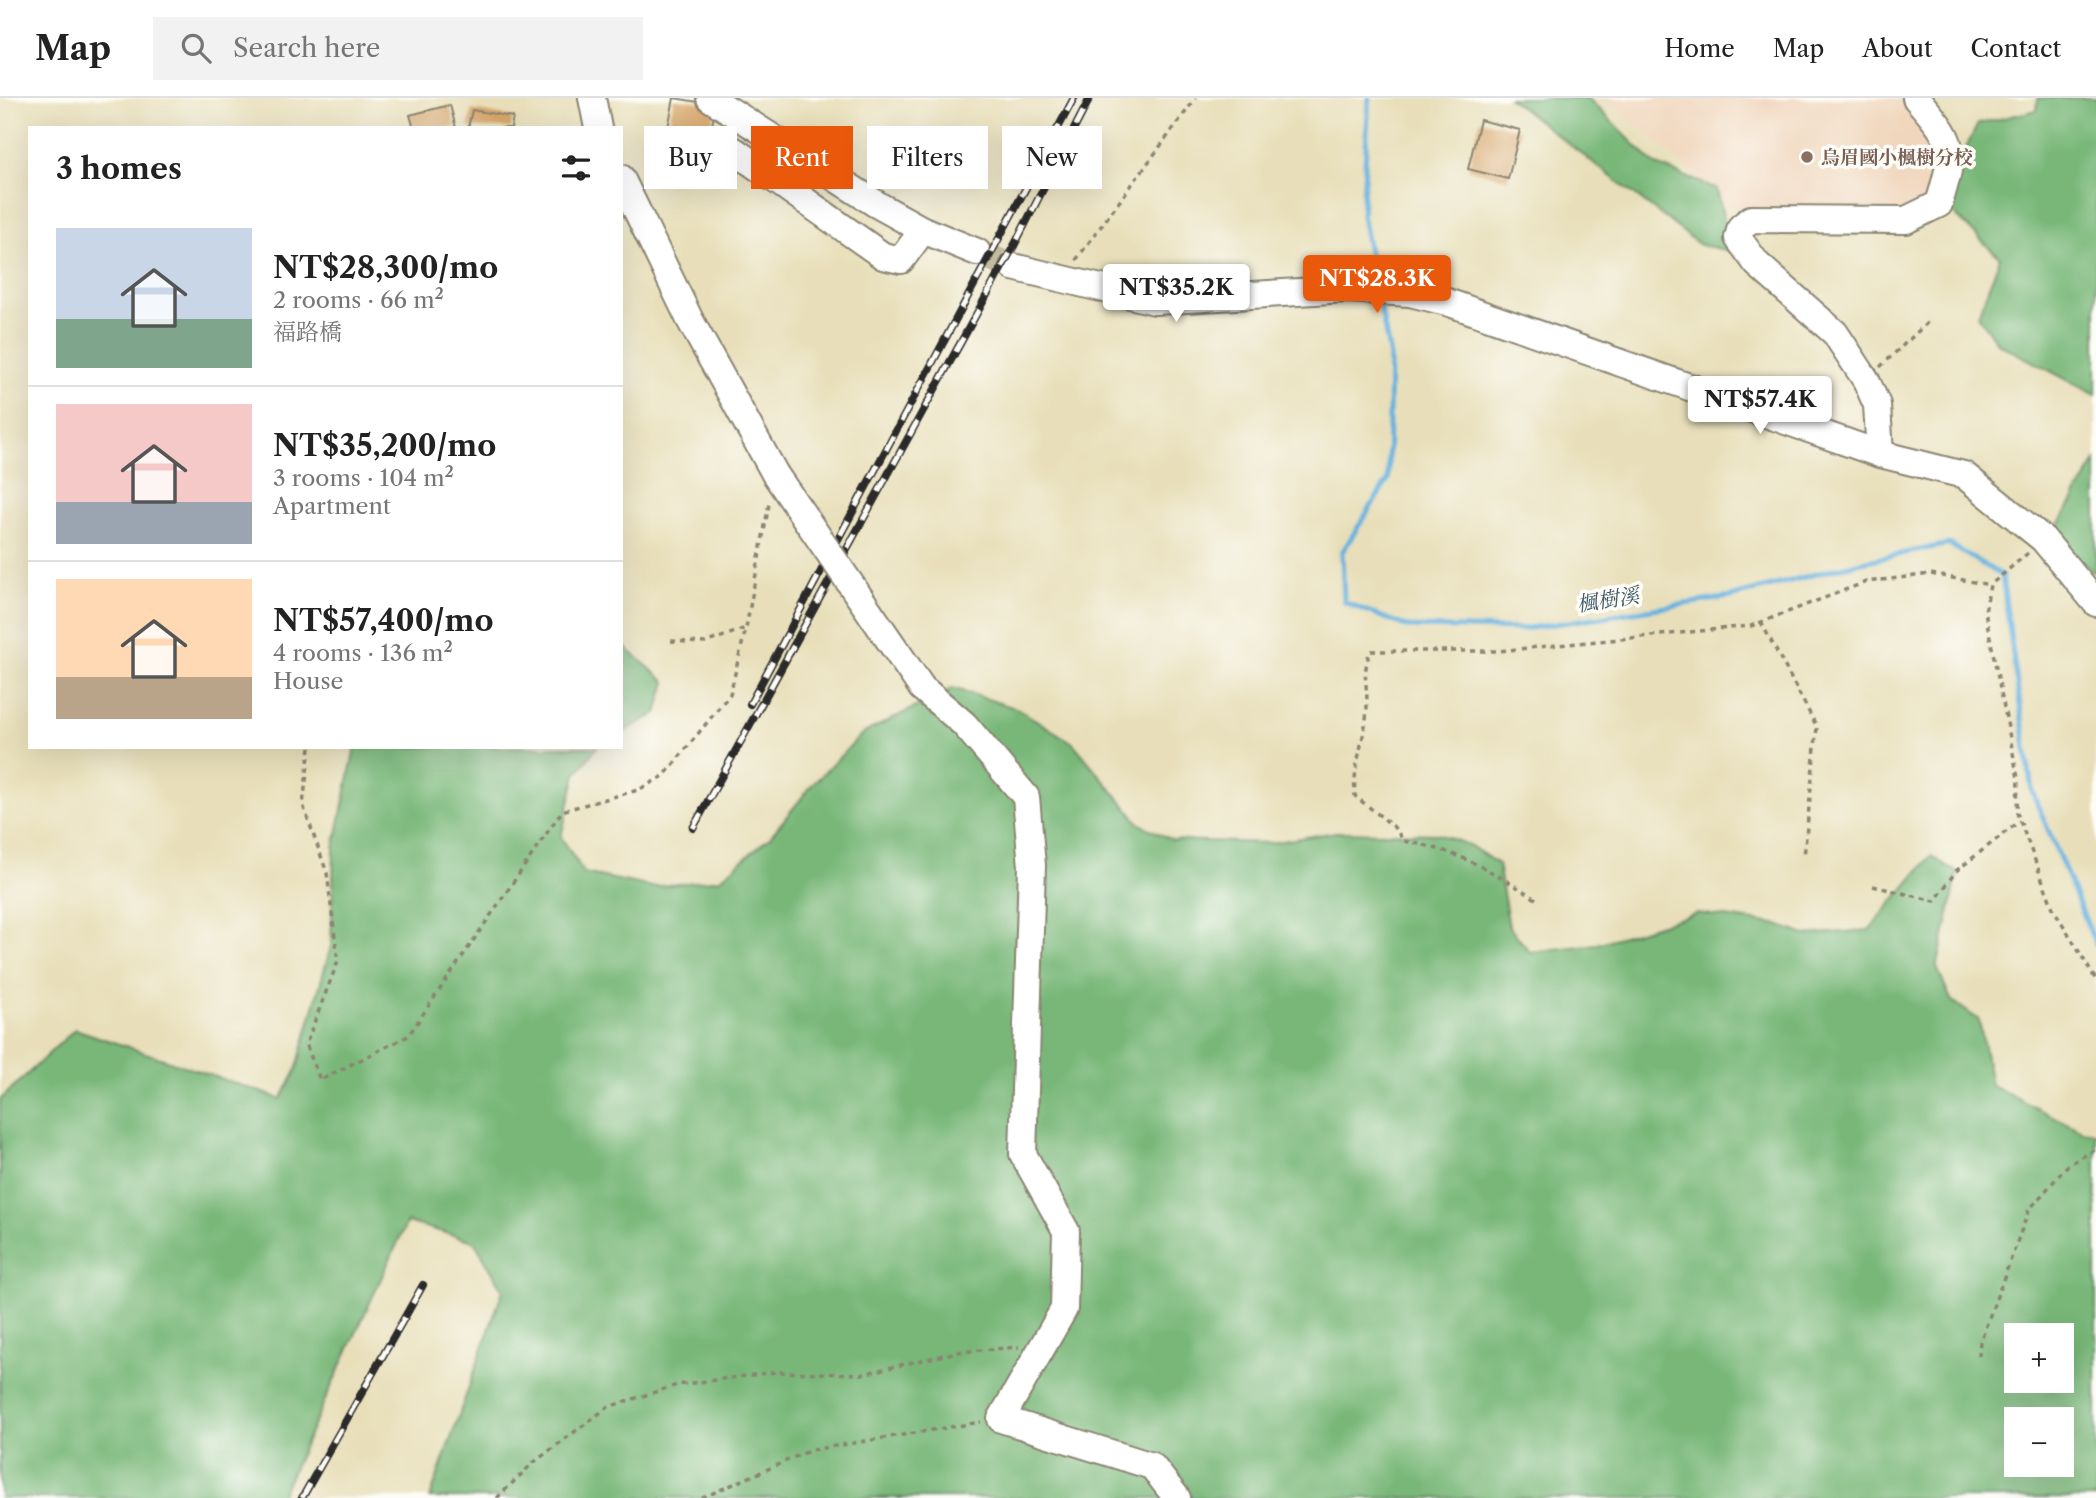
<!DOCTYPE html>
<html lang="en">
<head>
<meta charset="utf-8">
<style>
  body { margin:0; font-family:"Libre Caslon Text","Noto Serif TC",serif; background:#f2f2f2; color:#222; height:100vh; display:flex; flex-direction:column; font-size:26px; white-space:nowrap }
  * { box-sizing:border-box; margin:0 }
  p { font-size:23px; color:#767676 }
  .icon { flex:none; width:38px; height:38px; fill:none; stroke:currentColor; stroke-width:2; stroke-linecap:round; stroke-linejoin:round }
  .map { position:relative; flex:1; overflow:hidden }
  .side { position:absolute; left:28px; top:28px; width:595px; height:623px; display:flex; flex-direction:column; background:#fff; border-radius:0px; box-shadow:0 7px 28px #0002 }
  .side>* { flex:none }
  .banner { position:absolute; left:644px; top:28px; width:665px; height:63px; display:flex; gap:14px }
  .fabs { position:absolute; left:2004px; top:1225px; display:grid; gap:14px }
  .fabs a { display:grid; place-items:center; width:70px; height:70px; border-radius:0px; background:#fff; box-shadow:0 7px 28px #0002; font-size:35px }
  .price { position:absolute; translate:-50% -60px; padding:0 16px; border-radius:7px; background:#fff; color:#222; font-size:23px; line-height:46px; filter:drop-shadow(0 2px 4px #0008) }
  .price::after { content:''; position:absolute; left:50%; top:42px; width:21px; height:16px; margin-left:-10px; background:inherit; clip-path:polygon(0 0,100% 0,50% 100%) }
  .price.current { background:#ea580c; color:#fff }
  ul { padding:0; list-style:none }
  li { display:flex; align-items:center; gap:21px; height:175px; padding:0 28px }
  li+li { border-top:2px solid #e0e0e0 }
  li span { display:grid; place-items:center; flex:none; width:196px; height:140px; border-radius:0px; color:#555 }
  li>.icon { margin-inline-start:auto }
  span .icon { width:84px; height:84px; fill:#fffc; stroke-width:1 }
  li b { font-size:30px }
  h2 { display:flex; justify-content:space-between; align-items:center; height:84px; padding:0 28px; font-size:30px }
  .tag { padding:0 24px; border-radius:0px; background:#fff; box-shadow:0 7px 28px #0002; font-size:24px; line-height:63px }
  .tag.current { background:#ea580c; color:#fff }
  header { display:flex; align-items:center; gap:42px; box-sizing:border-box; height:98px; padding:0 35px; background:#fff; border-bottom:2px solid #e0e0e0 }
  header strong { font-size:33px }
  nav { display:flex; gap:38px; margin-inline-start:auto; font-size:24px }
  .search { width:490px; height:63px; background:#f2f2f2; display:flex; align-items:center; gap:18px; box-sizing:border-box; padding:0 24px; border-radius:0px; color:#767676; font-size:26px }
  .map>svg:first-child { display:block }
  .built { fill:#f0d6bc }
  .forest { fill:#78b778; stroke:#527152; stroke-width:2; fill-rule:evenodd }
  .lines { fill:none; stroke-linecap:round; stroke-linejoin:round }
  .stream { stroke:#65b1de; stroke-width:5 }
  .building { fill:#d7a569 }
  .minor-tunnel { stroke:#c2bb9d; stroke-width:26; stroke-dasharray:26 13; stroke-linecap:butt }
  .minor-casing { stroke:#8a8572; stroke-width:30 }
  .path { stroke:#8a8572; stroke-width:3.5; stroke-dasharray:5 5; stroke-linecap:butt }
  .minor { stroke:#fff; stroke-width:26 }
  .rail-casing { stroke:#2b2b2b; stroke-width:8 }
  .rail { stroke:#fdfcf7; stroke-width:5; stroke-dasharray:16; stroke-linecap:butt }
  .minor-bridge-casing { stroke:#8a8572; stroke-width:30; stroke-linecap:butt }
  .minor-bridge { stroke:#fff; stroke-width:26 }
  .education-dot { fill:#8d6e63; stroke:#fdfcf7; stroke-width:2.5 }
  .labels { text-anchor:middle; stroke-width:7; stroke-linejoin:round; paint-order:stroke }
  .education-label { font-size:19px; font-weight:bold; fill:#785e54; stroke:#fdfcf7; text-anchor:start }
  .water-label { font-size:21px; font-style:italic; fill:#3f5a6a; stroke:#fdfcf7 }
</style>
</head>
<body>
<header>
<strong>Map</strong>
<div class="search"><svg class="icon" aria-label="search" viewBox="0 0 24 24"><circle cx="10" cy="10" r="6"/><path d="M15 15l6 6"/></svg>Search here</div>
<nav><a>Home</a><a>Map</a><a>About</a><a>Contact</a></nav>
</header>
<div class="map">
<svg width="2096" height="1400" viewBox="0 0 2096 1400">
  <rect width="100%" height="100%" fill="#fdfcf7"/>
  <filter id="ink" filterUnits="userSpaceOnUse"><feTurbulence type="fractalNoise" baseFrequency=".0143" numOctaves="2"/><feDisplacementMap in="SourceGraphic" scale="14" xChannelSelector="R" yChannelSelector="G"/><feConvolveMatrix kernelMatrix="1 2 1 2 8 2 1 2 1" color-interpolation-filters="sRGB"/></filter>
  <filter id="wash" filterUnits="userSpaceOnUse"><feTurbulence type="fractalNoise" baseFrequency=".00686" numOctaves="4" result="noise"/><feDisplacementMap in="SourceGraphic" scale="28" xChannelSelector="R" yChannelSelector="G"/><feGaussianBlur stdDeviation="1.57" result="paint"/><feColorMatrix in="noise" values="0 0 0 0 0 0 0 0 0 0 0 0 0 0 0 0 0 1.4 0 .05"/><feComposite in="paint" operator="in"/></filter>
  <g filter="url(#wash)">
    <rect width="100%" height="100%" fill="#e8dfba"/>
    <path class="built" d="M1606 0H1890L1926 21 1938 46 1940 73 1927 103 1906 117 1732 110Z"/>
    <g class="forest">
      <path d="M1509 0H1588L1654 66 1717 91 1731 153 1700 147Z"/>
      <path d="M2038 0H2096V297L1997 245 1978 217 2000 160 1939 101 1978 26 2037 12Z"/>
      <path d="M2096 363V475L2049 443Z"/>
      <path d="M621 546 666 584 657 615 621 635Z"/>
      <path d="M953 590 1018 611 1073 645 1140 726 1172 742 1271 745 1336 734 1438 736 1469 747 1498 766 1509 829 1530 854 1597 846 1697 815 1775 826 1805 837 1869 832 1931 758 1958 775 1937 870 1951 902 1979 922 1991 987 2082 1033 2096 1035V1400H430L503 1192 474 1143 407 1124 280 1400H0V1002L75 931 281 1001 296 973 331 848 334 750 355 649H597L576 676 561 739 584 775 652 789 720 781 770 739 813 686 862 636ZM2016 1237H2062V1283H2016ZM2016 1321H2062V1367H2016Z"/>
    </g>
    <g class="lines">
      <g class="stream">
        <path d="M1369 0 1362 117 1375 185"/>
        <path d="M1379 201 1390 259 1388 382 1342 454 1344 504 1408 529 1523 531 1731 499 1857 465 1949 446 2002 478 2032 693 2096 847"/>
      </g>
    </g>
    <g id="blocks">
      <g class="building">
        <path d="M674 0 716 7 707 53 665 45Z"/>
        <path d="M450 7 456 30H414L410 17Z"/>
        <path d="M472 12 513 19 511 30H468Z"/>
        <path d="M1480 22 1520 32 1508 81 1468 71Z"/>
      </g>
    </g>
  </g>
  <g filter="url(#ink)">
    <use href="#blocks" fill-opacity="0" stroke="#8a8572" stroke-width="2"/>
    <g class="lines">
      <path class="minor-tunnel" d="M977 154 1013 169"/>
      <g class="minor-casing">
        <g id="minor">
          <path d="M592 0 598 30"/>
          <path d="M710 0 878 107 923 132 977 154"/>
          <path d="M703 41 735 53 883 158 901 162 923 132"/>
          <path d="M621 80 690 222 775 376"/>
          <path d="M1013 169 1155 203 1347 191 1410 195 1447 204 1880 356 1964 377 2043 441 2096 505"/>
          <path d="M1880 356 1877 307 1866 282 1835 235 1757 166 1738 140 1741 129 1751 121 1906 122 1939 106C1956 48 1956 46 1916 0"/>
          <path d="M922 590 964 626 1026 699 1032 768 1023 1056 1066 1133 1064 1211 1001 1321 1152 1368 1177 1400"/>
        </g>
      </g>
      <g class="path">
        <path d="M1076 162 1196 0"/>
        <path d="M1880 269 1928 224"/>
        <path d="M2028 455 1990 487 1985 514 2018 680 2017 715 2053 810 2096 882"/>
        <path d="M1761 524 1817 629 1804 759"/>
        <path d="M671 543 705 545 746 530"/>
        <path d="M310 649 303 707 327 775 338 863 306 946 320 982 408 938 562 713 638 692 664 678 730 596 746 530 769 406"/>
        <path d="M1873 788 1935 803 1956 773 2020 723"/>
        <path d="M1536 801C1492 773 1457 752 1404 743L1393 728 1355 698C1352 667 1367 638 1367 606 1367 582 1362 578 1370 553H1498L1751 528 1866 484 1931 476 1990 487"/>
        <path d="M1979 1258 1980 1244 2029 1112 2068 1067 2096 1051"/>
        <path d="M497 1400 533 1365 608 1309 677 1287 775 1274 862 1276 957 1254 1019 1249"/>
        <path d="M702 1400 811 1352 981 1324"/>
      </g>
      <use href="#minor" class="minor"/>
      <g class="rail-casing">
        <g id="rail">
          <path d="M750 606 1074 0"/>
          <path d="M693 730 1015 146 1090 0"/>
          <path d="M302 1400 423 1187"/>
        </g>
      </g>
      <use href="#rail" class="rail"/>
      <g class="minor-bridge-casing">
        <path id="minor-bridge" d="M775 376 922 590"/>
      </g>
      <use href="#minor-bridge" class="minor-bridge"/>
    </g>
  </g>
  <circle class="education-dot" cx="1807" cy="59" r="7"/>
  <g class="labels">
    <g class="education-label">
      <text x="1821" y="66">烏眉國小楓樹分校</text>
    </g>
    <g class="water-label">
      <text transform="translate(1608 502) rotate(-9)" y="7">楓樹溪</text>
    </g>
  </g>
</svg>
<div class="fabs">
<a>+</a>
<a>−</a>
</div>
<b class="price current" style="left:1377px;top:217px">NT$28.3K</b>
<b class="price" style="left:1176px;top:226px">NT$35.2K</b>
<b class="price" style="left:1760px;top:338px">NT$57.4K</b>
<div class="banner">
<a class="tag">Buy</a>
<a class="tag current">Rent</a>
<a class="tag">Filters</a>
<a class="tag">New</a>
</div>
<section class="side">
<h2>3 homes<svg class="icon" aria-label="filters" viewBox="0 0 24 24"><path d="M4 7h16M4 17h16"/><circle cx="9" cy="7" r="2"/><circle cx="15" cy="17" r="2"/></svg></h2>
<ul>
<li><span style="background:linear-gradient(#c9d6e8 65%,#7fa58c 0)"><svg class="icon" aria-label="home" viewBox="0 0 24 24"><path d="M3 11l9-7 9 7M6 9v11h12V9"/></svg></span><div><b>NT$28,300/mo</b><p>2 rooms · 66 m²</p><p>福路橋</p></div></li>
<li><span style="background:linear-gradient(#f6c9c9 70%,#9aa5b1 0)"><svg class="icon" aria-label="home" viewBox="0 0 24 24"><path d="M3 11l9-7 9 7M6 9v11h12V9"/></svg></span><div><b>NT$35,200/mo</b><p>3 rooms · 104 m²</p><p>Apartment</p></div></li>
<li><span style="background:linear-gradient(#ffd9b3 70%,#b9a48a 0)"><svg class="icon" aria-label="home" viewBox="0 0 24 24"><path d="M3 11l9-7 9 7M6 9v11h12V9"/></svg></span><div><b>NT$57,400/mo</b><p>4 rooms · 136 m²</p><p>House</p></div></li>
</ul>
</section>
</div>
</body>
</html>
